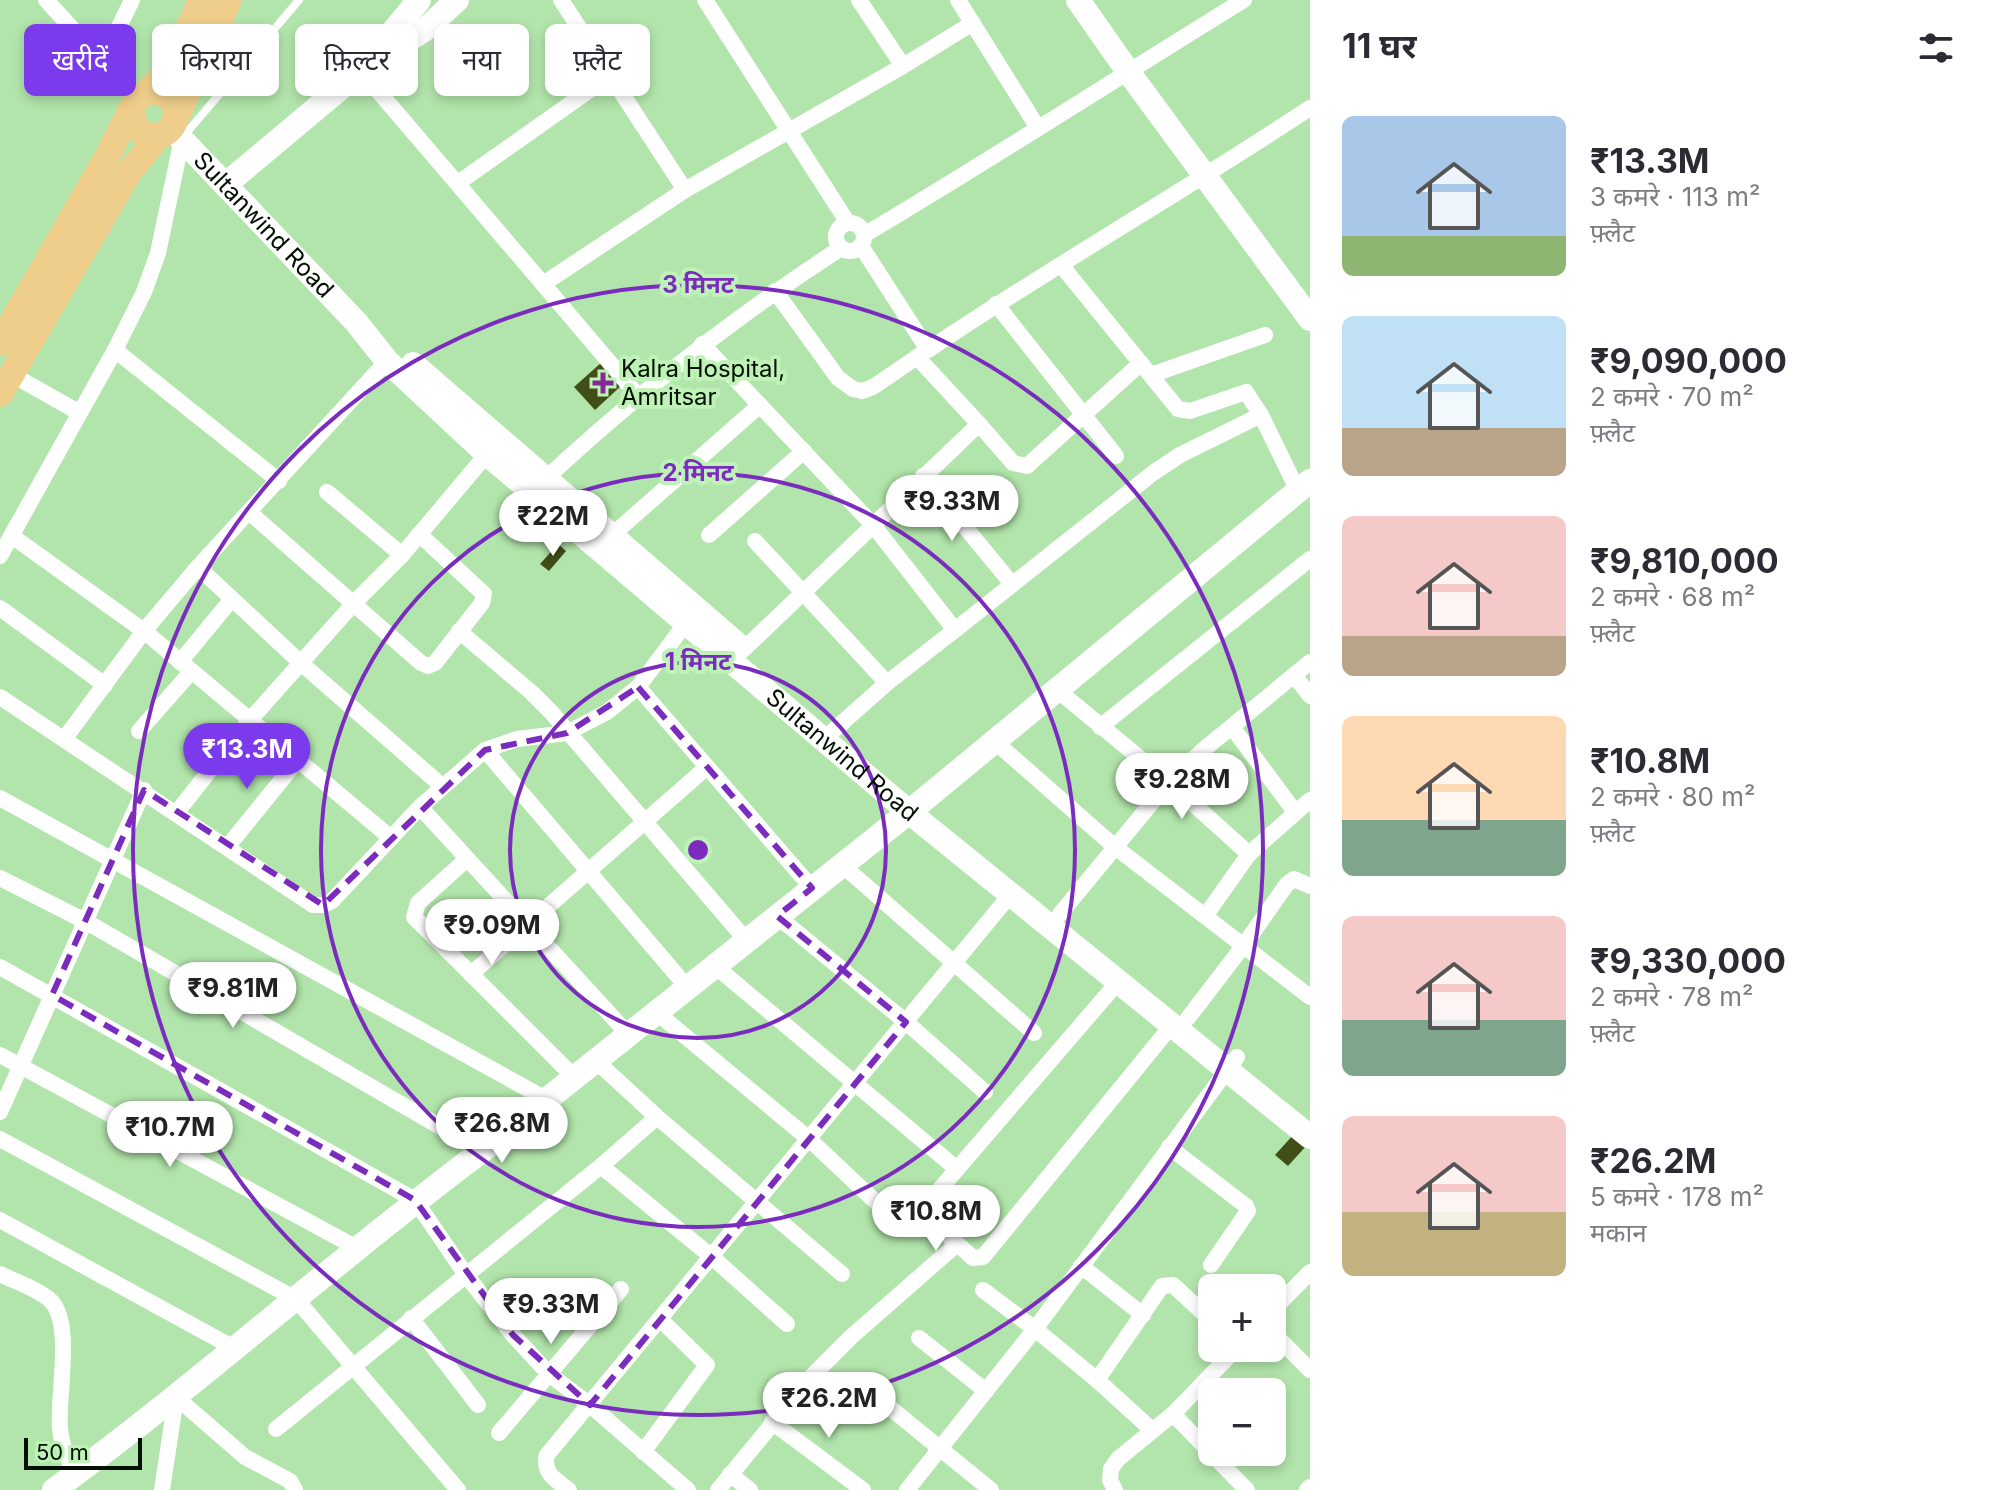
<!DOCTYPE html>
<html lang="hi">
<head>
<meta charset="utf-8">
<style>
  body { margin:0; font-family:Inter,"Noto Sans Devanagari",sans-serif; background:#f2f2f3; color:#2b2b33; height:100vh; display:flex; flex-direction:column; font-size:30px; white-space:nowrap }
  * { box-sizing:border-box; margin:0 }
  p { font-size:26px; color:#7c7c81 }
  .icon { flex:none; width:44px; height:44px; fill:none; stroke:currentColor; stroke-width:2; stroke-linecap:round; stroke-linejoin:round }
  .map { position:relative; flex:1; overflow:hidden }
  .drawer { display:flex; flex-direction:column; background:#fff; width:680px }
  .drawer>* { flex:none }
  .hud { position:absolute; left:24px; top:24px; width:760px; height:72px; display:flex; gap:16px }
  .tools { position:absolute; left:1198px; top:1274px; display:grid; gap:16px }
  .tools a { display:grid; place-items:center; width:88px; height:88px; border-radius:12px; background:#fff; box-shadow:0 4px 12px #0003; font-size:40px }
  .scale { position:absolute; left:24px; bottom:20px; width:118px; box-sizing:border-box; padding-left:8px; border:4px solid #011001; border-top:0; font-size:22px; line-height:28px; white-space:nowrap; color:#011001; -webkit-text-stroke:6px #bff2b7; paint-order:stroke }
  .price { position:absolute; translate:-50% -68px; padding:0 18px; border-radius:28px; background:#fff; color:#222; font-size:26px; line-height:52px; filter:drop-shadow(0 2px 4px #0008) }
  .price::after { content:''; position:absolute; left:50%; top:48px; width:24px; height:18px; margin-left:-12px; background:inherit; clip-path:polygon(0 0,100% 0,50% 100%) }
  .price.current { background:#7c3aed; color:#fff }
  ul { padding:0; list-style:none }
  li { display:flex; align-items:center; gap:24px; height:200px; padding:0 32px }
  li span { display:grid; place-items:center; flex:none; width:224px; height:160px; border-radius:12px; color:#555 }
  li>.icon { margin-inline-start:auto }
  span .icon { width:96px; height:96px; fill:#fffc; stroke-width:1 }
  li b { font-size:34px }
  h2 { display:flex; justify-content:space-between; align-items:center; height:96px; padding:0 32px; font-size:34px }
  .pill { padding:0 28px; border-radius:12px; background:#fff; box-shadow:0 4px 12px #0003; font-size:28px; line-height:72px }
  .pill.current { background:#7c3aed; color:#fff }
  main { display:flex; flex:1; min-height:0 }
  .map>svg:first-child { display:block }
  .building { fill:#424e18 }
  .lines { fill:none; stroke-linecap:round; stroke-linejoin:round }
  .lane { stroke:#fff; stroke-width:8 }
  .street { stroke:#fff; stroke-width:16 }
  .secondary { stroke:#fff; stroke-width:24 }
  .primary { stroke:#efce8b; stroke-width:26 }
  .marked { fill:none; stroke:#7b2cbf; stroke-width:6; stroke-dasharray:16 10; stroke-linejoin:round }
  .ring { fill:none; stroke:#7b2cbf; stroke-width:4 }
  .poi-dot { fill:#852a95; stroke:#bff2b7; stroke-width:3 }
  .labels { text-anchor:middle; stroke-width:8; stroke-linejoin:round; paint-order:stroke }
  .street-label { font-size:24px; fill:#011001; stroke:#bff2b7 }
  .poi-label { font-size:24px; fill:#011001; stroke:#bff2b7; text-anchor:start }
  .centre { fill:#7b2cbf; stroke:#bff2b7; stroke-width:4 }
  .ring-label { font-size:24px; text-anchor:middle; font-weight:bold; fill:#7b2cbf; stroke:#bff2b7; stroke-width:8; stroke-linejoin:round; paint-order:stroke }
</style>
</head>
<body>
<main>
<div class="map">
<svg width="1310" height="1490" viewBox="0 0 1310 1490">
  <rect width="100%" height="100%" fill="#b2e5ab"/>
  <g class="building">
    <path d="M602 362 622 385 595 410 574 387Z"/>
    <path d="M558 544 566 551 549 571 540 564Z"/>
    <path d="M1294 1134 1307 1145 1288 1166 1275 1155Z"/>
  </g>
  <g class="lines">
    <path class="lane" d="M183 137 299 0"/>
    <g class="street">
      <path d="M46 0 137 99"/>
      <path d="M561 0 685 190"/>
      <path d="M705 0 848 223"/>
      <path d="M958 0 1038 128"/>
      <path d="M103 60 132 0"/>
      <path d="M903 66 973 23"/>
      <path d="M361 71 543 284 685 190 903 66 859 0"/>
      <path d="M458 183 611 75"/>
      <circle cx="850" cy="237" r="14"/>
      <path d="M864 235C992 159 1117 78 1244 0"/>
      <path d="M861 246 928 350C1053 266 1184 191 1310 108"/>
      <path d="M1061 265 1178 409 1190 411 1246 392 1261 415"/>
      <path d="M543 284 638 396"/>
      <path d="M775 291 838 378 853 389 862 391 873 387 923 353"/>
      <path d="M996 304 1116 456"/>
      <path d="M702 344 873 525 955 630 1153 473 1180 455 1261 415 1298 491"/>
      <path d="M115 350 279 481"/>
      <path d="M11 374 80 413"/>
      <path d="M1151 375 1265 335"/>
      <path d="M979 424 1013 463 1027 466 1141 363"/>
      <path d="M923 476 1012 584"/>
      <path d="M540 484C634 396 733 318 841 248"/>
      <path d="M327 492 402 555"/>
      <path d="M249 512 421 663 428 666 435 663 482 603 484 594 419 534"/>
      <path d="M709 535 804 451"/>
      <path d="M12 536 144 631 391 838"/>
      <path d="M611 536 760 405"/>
      <path d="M755 541 887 683"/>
      <path d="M0 556 115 350 144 292 158 253 182 139"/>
      <path d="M198 567 302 664 442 786"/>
      <path d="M0 608 105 685"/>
      <path d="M459 631 531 692 551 712 746 940"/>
      <path d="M743 650 979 424 917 357"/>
      <path d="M180 662 232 599"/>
      <path d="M1294 675 1310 696"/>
      <path d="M638 687 812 888"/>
      <path d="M1056 689 1169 782 1249 854 1310 800"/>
      <path d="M0 697 313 905H323L332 901 420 807 485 750 517 739 567 733 607 712 638 687 692 615"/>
      <path d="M1100 727 1310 559"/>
      <path d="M1232 727 1295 812"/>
      <path d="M834 730 887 683 955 630"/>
      <path d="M139 731 191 672"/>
      <path d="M65 738 144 631 198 567 387 361"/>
      <path d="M993 740 1115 847 1310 997"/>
      <path d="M485 750 687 987"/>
      <path d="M0 798 546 1099"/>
      <path d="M420 807 628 1034"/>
      <path d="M177 812 250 720 355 602 402 555 487 454"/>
      <path d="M228 846 297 761"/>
      <path d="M467 859 418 903 414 917 574 1077"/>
      <path d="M841 864 1034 1033"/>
      <path d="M0 878 85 921 482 1151"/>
      <path d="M1060 914 1169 782 1202 751 1310 662"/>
      <path d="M1206 915 1249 854"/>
      <path d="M777 916 906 1022 985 1092"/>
      <path d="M715 966 957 1169"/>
      <path d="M0 967 415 1200 466 1275 513 1335 549 1374 590 1405 688 1490"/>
      <path d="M471 974 707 767"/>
      <path d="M1118 982 921 1211 973 1258 983 1257 1172 1025"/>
      <path d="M656 1012 809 1139 894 1219 906 1224 921 1211"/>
      <path d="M1188 1018 1244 945 1287 884 1294 879 1310 886"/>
      <path d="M0 1055 359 1249"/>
      <path d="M595 1060 657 1117 842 1274"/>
      <path d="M0 1112 144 790"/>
      <path d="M0 1139 296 1299 458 1490"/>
      <path d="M1169 1147 1246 1206 1248 1211 1211 1265"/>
      <path d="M601 1166 712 1257 787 1324"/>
      <path d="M0 1220 234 1348"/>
      <path d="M1081 1266 1143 1315"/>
      <path d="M0 1274C16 1282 36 1288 50 1300 74 1322 57 1396 60 1428 61 1444 68 1459 75 1475"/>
      <path d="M983 1290 1035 1329 1237 1057"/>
      <path d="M1272 1311 1310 1272"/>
      <path d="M411 1318 478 1405"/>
      <path d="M1272 1332 1310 1370"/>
      <path d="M919 1338 986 1391"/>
      <path d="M1097 1380 1162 1286 1173 1285 1212 1321"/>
      <path d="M862 1385 991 1490"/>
      <path d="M176 1397 245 1457 290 1481 295 1490"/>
      <path d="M1173 1414 1247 1490"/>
      <path d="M772 1422 863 1490"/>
      <path d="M276 1429 601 1166 657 1117"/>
      <path d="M499 1433 621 1289"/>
      <path d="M643 1452 707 1365 660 1319"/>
      <path d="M730 1474 750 1490"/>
      <path d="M162 1490 176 1397"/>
      <path d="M569 1490C556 1480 542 1473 547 1455L1011 894"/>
      <path d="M718 1490 810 1378 851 1337 957 1244"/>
      <path d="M907 1490 1035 1329 1097 1380 1152 1430"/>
      <path d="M1115 1490 1110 1480 1111 1469 1118 1459 1173 1414 1237 1348"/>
      <path d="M1307 1490 1310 1487"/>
    </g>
    <g class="secondary">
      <path d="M1078 0 1127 70 1310 319"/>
      <path d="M372 57 419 0"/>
      <path id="s1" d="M171 128 356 322 387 361 487 454 909 812 1310 1137"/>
      <path d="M225 185 361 71 427 28 457 0"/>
      <path d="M413 364 736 643"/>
      <path d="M54 1490C201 1382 336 1260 482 1151L909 812 1310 481"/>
    </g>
    <g class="primary">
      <circle cx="154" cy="114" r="22"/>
      <path d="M145 93 171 68 201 0"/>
      <path d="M176 118 229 0"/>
      <path d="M0 343 106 159 132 107"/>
      <path d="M0 394 129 172 160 135"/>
    </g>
  </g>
  <path class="marked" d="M638 687 812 888 777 916 906 1022 590 1405 513 1335 415 1200 52 995 144 790 323 905 485 750 567 733Z"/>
  <g class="ring">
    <circle cx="698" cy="850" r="188"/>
    <circle cx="698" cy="850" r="377"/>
    <circle cx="698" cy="850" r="565"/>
  </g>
  <path class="poi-dot" d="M599 371h8v8h8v8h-8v8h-8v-8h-8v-8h8z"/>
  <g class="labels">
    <g class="street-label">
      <text dy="8" stroke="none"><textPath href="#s1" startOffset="134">Sultanwind Road</textPath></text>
      <text dy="8" stroke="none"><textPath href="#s1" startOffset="920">Sultanwind Road</textPath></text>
    </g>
    <g class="poi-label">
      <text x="621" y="377">Kalra Hospital,<tspan x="621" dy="28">Amritsar</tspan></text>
    </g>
  </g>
  <circle cx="698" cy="850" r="12" class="centre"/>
  <g class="ring-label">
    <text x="698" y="293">3 मिनट</text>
    <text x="698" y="481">2 मिनट</text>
    <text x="698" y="670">1 मिनट</text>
  </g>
</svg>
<div class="tools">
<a>+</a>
<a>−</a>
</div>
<div class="scale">50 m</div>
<b class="price" style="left:952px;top:543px">₹9.33M</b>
<b class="price" style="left:553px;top:558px">₹22M</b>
<b class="price current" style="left:247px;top:791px">₹13.3M</b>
<b class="price" style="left:1182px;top:821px">₹9.28M</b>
<b class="price" style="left:492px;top:967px">₹9.09M</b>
<b class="price" style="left:233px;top:1030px">₹9.81M</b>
<b class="price" style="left:502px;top:1165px">₹26.8M</b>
<b class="price" style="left:170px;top:1169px">₹10.7M</b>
<b class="price" style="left:936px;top:1253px">₹10.8M</b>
<b class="price" style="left:551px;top:1346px">₹9.33M</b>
<b class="price" style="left:829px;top:1440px">₹26.2M</b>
<div class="hud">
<a class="pill current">खरीदें</a>
<a class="pill">किराया</a>
<a class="pill">फ़िल्टर</a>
<a class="pill">नया</a>
<a class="pill">फ़्लैट</a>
</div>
</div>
<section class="drawer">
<h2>11 घर<svg class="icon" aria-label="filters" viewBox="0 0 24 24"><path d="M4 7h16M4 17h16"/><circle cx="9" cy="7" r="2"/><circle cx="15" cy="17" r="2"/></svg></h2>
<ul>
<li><span style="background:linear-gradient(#a9c7e8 75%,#8fb573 0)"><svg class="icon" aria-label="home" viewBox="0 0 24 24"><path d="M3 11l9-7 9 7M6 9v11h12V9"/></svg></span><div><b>₹13.3M</b><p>3 कमरे · 113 m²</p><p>फ़्लैट</p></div></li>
<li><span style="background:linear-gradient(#bfe0f5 70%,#b9a48a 0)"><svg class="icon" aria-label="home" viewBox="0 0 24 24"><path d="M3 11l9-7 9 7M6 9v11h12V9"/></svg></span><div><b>₹9,090,000</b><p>2 कमरे · 70 m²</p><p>फ़्लैट</p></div></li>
<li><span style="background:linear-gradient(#f6c9c9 75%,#b9a48a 0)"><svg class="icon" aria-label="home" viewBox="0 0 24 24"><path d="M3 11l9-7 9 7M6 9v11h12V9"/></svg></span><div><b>₹9,810,000</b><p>2 कमरे · 68 m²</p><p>फ़्लैट</p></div></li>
<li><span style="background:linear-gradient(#ffd9b3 65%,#7fa58c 0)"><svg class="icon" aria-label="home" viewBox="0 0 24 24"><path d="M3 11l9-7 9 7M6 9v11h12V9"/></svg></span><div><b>₹10.8M</b><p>2 कमरे · 80 m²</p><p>फ़्लैट</p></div></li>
<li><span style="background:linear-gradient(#f6c9c9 65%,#7fa58c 0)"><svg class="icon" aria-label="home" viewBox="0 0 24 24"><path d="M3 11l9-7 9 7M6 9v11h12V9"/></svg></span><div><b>₹9,330,000</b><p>2 कमरे · 78 m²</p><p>फ़्लैट</p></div></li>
<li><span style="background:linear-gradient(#f6c9c9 60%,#c2b280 0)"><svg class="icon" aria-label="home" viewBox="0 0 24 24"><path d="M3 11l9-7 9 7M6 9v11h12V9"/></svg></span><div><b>₹26.2M</b><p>5 कमरे · 178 m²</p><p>मकान</p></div></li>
</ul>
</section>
</main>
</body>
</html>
